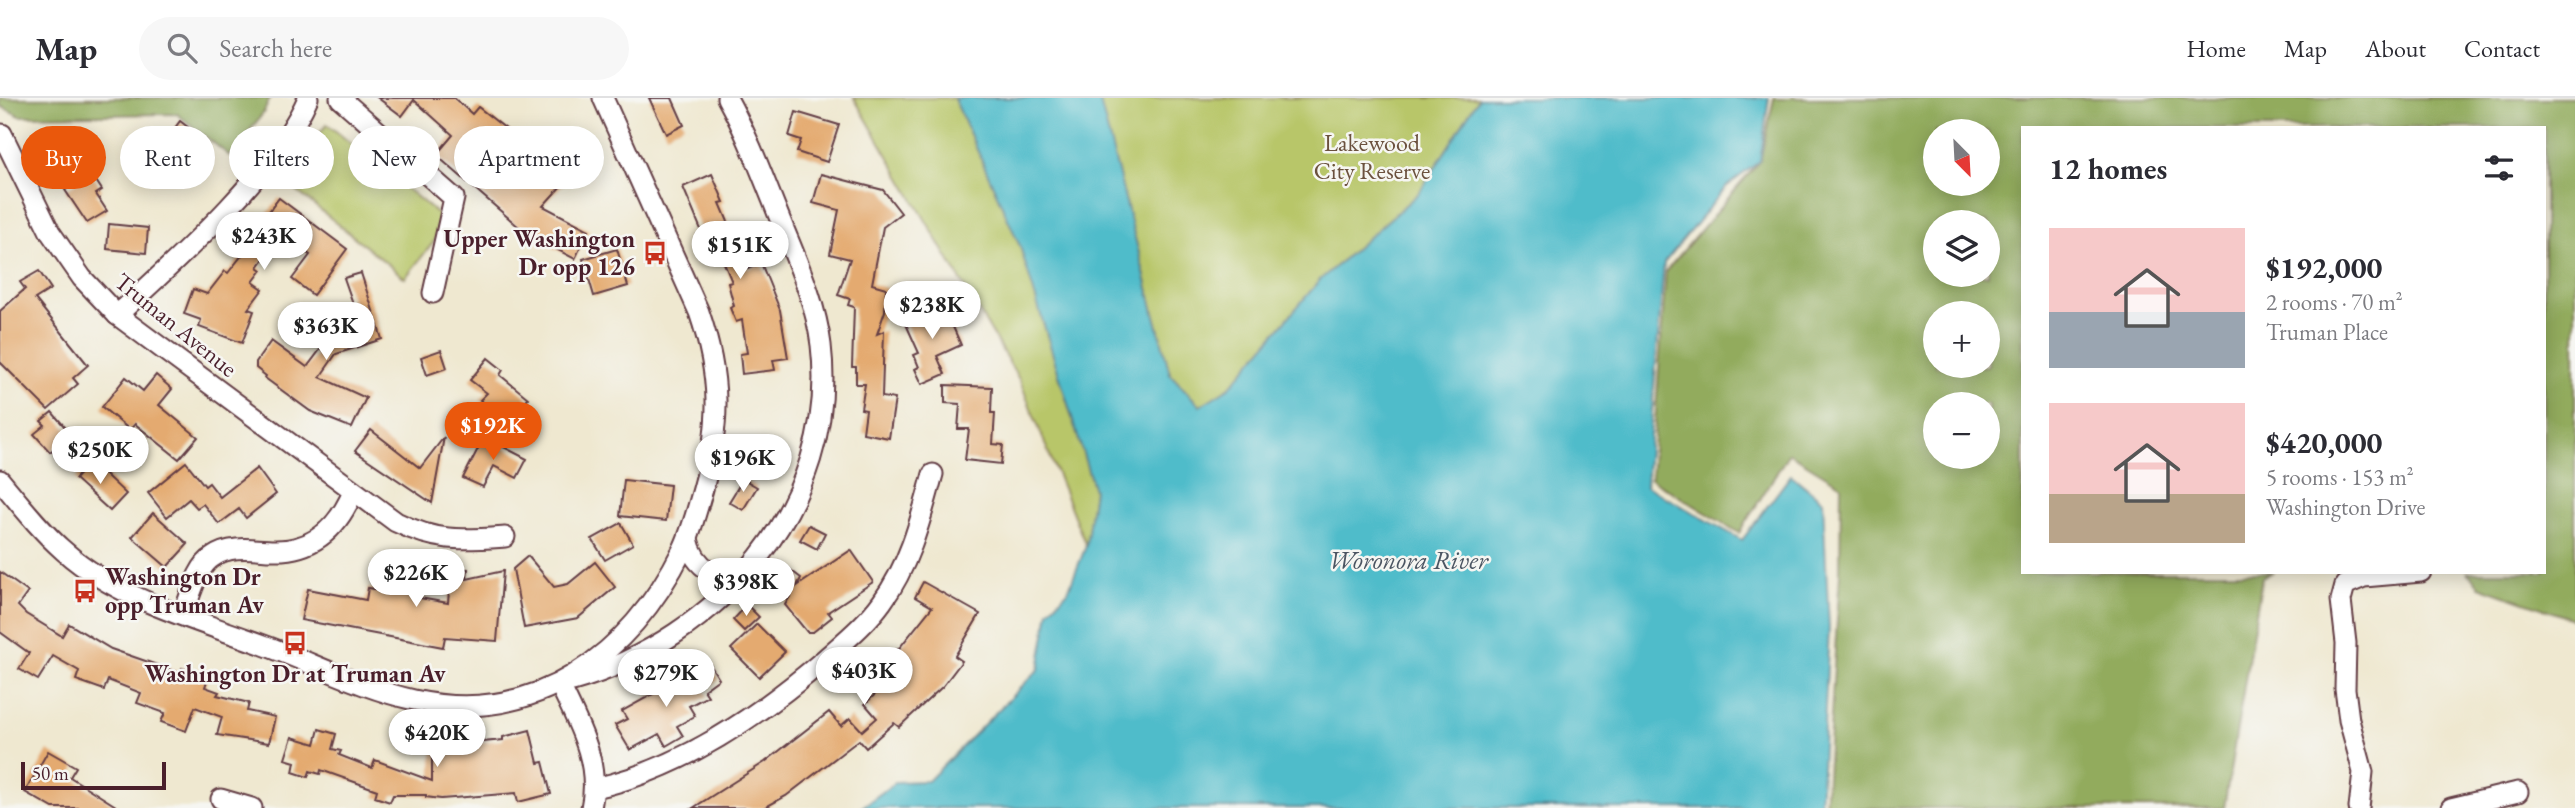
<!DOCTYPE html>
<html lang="en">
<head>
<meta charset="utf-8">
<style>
  body { margin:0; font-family:"EB Garamond",serif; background:#f7f7f7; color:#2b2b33; height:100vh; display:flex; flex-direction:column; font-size:26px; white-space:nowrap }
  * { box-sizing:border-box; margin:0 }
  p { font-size:23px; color:#7c7c81 }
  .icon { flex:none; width:38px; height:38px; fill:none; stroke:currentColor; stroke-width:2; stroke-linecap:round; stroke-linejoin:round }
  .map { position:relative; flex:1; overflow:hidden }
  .side { position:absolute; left:2021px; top:28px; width:525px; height:448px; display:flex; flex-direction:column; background:#fff; border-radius:0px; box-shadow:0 4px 18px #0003 }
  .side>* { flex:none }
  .hud { position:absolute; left:21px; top:28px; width:665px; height:63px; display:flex; gap:14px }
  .needle { width:46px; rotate:156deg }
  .buttons { position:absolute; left:1923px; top:21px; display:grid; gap:14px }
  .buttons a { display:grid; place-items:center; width:77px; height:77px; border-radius:50%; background:#fff; box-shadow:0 4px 18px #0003; font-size:35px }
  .scale { position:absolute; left:21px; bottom:18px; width:145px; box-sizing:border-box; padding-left:7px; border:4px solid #4a1f2b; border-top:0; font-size:19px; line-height:24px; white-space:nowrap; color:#4a1f2b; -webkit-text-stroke:5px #f6f6f2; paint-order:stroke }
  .price { position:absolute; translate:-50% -60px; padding:0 16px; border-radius:24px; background:#fff; color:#222; font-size:23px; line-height:46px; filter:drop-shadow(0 2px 4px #0008) }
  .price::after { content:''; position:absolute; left:50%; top:42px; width:21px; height:16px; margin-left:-10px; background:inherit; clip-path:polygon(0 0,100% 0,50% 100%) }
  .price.active { background:#ea580c; color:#fff }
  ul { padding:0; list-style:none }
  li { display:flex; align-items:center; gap:21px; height:175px; padding:0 28px }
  li span { display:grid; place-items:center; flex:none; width:196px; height:140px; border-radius:0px; color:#555 }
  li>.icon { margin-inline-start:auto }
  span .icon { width:84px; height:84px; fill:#fffc; stroke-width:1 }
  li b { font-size:30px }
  h2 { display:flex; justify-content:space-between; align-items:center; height:84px; padding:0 28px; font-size:30px }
  .tag { padding:0 24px; border-radius:32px; background:#fff; box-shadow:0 4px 18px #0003; font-size:24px; line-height:63px }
  .tag.active { background:#ea580c; color:#fff }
  header { display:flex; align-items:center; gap:42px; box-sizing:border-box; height:98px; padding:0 35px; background:#fff; border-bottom:2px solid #e1e1e2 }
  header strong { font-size:33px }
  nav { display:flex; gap:38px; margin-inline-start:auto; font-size:24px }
  .search { width:490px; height:63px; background:#f7f7f7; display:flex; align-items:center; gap:18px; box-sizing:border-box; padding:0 24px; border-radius:38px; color:#7c7c81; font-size:26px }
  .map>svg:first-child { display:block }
  .green { fill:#b8c669; stroke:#81724a; stroke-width:2 }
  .forest { fill:#92ab5d; stroke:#6e6544; stroke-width:2; fill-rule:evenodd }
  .water { fill:#50bcca; stroke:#4d6e7a; stroke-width:2 }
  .building { fill:#e4aa6f }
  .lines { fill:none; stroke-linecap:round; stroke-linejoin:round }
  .minor-casing { stroke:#633d44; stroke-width:23 }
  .minor { stroke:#fff; stroke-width:19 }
  .labels { text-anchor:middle; stroke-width:5; stroke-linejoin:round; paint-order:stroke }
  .park-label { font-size:24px; fill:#6b513e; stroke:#f6f6f2 }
  .poi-label { font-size:24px; font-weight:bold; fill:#4a1f2b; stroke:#f6f6f2; text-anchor:end }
  .street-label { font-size:24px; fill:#4a1f2b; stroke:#f6f6f2 }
  .water-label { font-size:26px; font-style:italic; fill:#4c5663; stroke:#f6f6f2 }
</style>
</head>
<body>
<header>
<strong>Map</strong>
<div class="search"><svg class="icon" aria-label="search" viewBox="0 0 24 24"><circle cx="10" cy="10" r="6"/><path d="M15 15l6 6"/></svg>Search here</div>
<nav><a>Home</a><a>Map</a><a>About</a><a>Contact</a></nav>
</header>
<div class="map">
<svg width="2575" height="710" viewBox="0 0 2575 710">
  <rect width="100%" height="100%" fill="#f6f6f2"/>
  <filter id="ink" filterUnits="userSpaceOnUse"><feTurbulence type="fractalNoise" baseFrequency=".0143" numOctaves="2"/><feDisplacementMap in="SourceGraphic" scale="14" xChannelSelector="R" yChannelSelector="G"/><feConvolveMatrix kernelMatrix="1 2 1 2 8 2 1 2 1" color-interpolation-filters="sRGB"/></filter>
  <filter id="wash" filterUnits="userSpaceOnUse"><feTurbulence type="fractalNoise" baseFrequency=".00686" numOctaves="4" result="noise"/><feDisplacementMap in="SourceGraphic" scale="28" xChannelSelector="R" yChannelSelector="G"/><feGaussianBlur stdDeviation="1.57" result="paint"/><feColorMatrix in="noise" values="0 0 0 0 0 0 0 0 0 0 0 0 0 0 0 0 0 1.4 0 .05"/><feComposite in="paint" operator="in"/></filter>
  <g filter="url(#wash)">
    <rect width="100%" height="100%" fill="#efe8d0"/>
    <g class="green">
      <path d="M854 0H954L1020 148 1094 392 1086 448 1020 283Z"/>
      <path d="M1099 0H1479L1419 95 1320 182 1230 289 1200 308 1170 276Z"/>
      <path d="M327 26 439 117 435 142 405 180 282 81Z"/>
    </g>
    <g class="forest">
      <path d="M0 0H270L264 14 230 58 177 16 20 18 0 8Z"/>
      <path d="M1774 0H2575V522L2479 488 2468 474H2544V30H2023V474H2273L2262 479 2224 710H1825L1840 475 1841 387 1789 355 1739 435 1651 381 1666 173 1760 63ZM1936 33H1988V86H1936ZM1936 124H1988V177H1936ZM1936 215H1988V268H1936ZM1936 306H1988V359H1936Z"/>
    </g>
    <path class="water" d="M954 0H1099L1170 276 1200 308 1230 289 1320 182 1419 95 1479 0H1769L1760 63 1726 89 1664 165 1646 388 1742 442 1791 377 1823 403 1829 530 1820 710H861L896 684 928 683 1039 571 1049 513 1068 493 1086 448 1094 392 1020 148Z"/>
    <g id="blocks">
      <g class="building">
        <path d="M378 0H454L472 16 478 9 515 38 539 59 535 64 562 87 543 108 589 132 575 161 527 136 436 57 453 37 414 2 402 18Z"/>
        <path d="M649 0H672L684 27 666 36Z"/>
        <path d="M796 14 839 27 827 64 797 54 801 42 789 38Z"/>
        <path d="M180 23 202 40 189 57 194 61 180 80 153 60Z"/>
        <path d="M91 75 102 92 96 96 107 113 87 125 65 92Z"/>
        <path d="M712 76 724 104 720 105 748 171 761 165 780 212 788 260 773 262 775 272 742 276 740 256 747 255 742 222 736 224 730 210 734 208 728 185 732 184 719 153 706 158 697 137 702 134 683 89Z"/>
        <path d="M821 76 883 92 901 115 883 129 872 186 886 190 885 213 877 236 884 233 882 299 895 301 889 340 863 335 866 312 861 311 865 286H856V269H852L854 209 848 207 850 201 838 197 850 161 830 156 839 112 813 105Z"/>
        <path d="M279 100 347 151 313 197 292 181 310 157 282 136 258 169 262 172 253 184 263 191 248 211 254 213 242 245 199 229 201 222 184 216 193 191 207 196 225 173 228 175 254 142 250 139Z"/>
        <path d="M109 126 148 130 146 155 107 151Z"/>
        <path d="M617 151 628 188 594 198 583 161Z"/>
        <path d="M39 173 51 191 35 201 88 267 73 280 78 286 48 312 0 264V213L25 191 20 184Z"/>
        <path d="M361 175 382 241 336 256 320 279 366 300 352 330 310 313 265 280 266 278 256 270V264L271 243 307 269 325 245 320 230 357 217 344 180Z"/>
        <path d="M943 206 961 247 937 258 945 276 922 286 915 271 919 269 914 257 919 255 905 224Z"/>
        <path d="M441 252 447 270 427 277 421 259Z"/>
        <path d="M488 260 503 272 500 277 528 300 507 324 480 302 487 295 470 282Z"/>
        <path d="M156 277 172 291 159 307 198 339 179 361 135 326 130 332 102 309 126 279 143 293Z"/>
        <path d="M945 287 992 289 991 315H995L993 346 1003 347 1001 366 965 362 969 331H958L960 306 945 305Z"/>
        <path d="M52 314 83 350 72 360 60 346 50 354 34 336 45 327 41 323Z"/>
        <path d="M371 332 420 370 444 339 432 405 355 353Z"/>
        <path d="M484 339 527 361 517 380 494 368 483 389 463 380Z"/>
        <path d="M91 363 126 396 110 413 75 381Z"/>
        <path d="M186 364 205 388 209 385 220 399 257 370 276 396 246 420 239 411 219 426 203 406 197 410 189 401 167 419 148 395Z"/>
        <path d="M743 381 757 389 743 412 729 404Z"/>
        <path d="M624 382 670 387 666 423 620 418Z"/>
        <path d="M153 415 188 446 167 469 132 439Z"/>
        <path d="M621 425 633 446 605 462 592 441Z"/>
        <path d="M809 427 825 435 817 451 800 442Z"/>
        <path d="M851 452 873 484 828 514 832 519 813 534H807L785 507 792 495 774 482 785 468 801 480 797 488Z"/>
        <path d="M528 458 554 489 568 486 595 464 615 489 578 520 524 530 513 471Z"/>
        <path d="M400 463 420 467 414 499 448 505 451 470 468 471 467 481 503 473 497 543 445 539 443 549 301 522 308 491 366 502 368 490 394 494Z"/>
        <path d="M0 474 28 494 18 508 26 516 62 538 69 526 111 551 180 575 182 570 208 580 205 589 219 594 217 597 249 605 247 613 275 619 269 645 217 637 222 619 195 609 186 633 161 624 165 615 137 605 141 595 108 582 104 592 76 582 79 573 53 558 38 582 19 571 29 555 0 534Z"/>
        <path d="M923 484 980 516 955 558 962 563 943 588 899 629 894 625 866 650 859 642 786 698 764 710H693L765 664 829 614 841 628 850 620 862 633 877 620 865 606 888 584 876 571 900 549 932 509 915 499Z"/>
        <path d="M747 507 759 519 744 533 733 522Z"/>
        <path d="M757 526 785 554 759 579 731 551Z"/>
        <path d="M709 565 719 581 704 592 708 598 689 608 695 618 677 628 683 638 666 648 659 636 630 652 615 627 627 621 622 613Z"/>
        <path d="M319 631 336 636 332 651 341 653 339 657 372 670 375 662 432 683V647H473V645L503 642V639L530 632 538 665 543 664 551 696 518 704 516 695 441 701 426 699V697H393L390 704 375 699 377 692 321 672 320 676 310 673 308 679 293 674 295 664 285 661 292 639 315 646Z"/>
        <path d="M48 653 76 669 70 679 119 710H53L25 694Z"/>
      </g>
    </g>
  </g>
  <g filter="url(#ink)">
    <use href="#blocks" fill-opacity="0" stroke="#633d44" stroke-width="2"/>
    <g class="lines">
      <g class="minor-casing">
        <g id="minor">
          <path d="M340 0 454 100 433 195"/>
          <path d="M2 36 50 134 82 180 117 217 396 424C437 444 460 442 505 439"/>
          <path d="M117 217C177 162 276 74 308 0"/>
          <path d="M0 382C20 406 40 432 64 453 120 503 200 523 269 549 317 567 364 591 414 602 536 629 631 556 683 451 692 432 697 412 703 391 721 325 721 279 699 214L603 0"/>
          <path d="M688 441C694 470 720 486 748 474"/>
          <path d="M183 516C190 500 197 468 213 459 230 447 252 451 271 452 313 454 338 430 353 394"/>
          <path d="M573 583C718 541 840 406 821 247 816 206 799 168 784 131 766 87 750 42 727 0"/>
          <path d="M560 587C579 627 601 665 591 710"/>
          <path d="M595 690C682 671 760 617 826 560 845 543 867 525 882 504 910 466 921 420 933 376"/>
          <path d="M221 701 252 710"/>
          <path d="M2359 710 2363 674 2349 622 2345 591 2346 545 2341 502 2345 487 2364 479 2421 474"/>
          <path d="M2451 710 2518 694"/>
        </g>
      </g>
      <use href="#minor" class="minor"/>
    </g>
  </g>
  <defs>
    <g id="bus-bare" transform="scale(1.89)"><path d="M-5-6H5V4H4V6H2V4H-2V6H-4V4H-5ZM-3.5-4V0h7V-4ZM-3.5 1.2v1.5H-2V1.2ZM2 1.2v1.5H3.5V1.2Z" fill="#c8321e" stroke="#f6f6f2" stroke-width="2.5" paint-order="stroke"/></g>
  </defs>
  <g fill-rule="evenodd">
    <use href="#bus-bare" x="655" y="155"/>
    <use href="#bus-bare" x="85" y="493"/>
    <use href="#bus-bare" x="295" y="545"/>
  </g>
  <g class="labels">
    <g class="park-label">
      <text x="1372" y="53">Lakewood<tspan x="1372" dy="28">City Reserve</tspan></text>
    </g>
    <g class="poi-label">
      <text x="635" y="149">Upper Washington<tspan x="635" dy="28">Dr opp 126</tspan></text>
      <text x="105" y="487" text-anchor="start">Washington Dr<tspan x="105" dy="28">opp Truman Av</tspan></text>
      <text x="295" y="584" text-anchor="middle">Washington Dr at Truman Av</text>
    </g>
    <g class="street-label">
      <text transform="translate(176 227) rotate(39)" y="8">Truman Avenue</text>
    </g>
    <g class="water-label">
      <text x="1408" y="471">Woronora River</text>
    </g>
  </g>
</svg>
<div class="buttons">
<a><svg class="needle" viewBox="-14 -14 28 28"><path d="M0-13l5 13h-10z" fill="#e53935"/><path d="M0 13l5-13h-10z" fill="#7c7c81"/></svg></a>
<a><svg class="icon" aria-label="layers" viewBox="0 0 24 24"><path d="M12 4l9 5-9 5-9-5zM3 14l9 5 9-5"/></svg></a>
<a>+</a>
<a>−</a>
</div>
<div class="scale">50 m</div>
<b class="price" style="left:264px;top:174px">$243K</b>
<b class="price" style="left:740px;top:183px">$151K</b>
<b class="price" style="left:932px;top:243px">$238K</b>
<b class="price" style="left:326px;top:264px">$363K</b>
<b class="price active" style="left:493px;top:364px">$192K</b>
<b class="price" style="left:100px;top:388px">$250K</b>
<b class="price" style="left:743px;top:396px">$196K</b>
<b class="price" style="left:416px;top:511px">$226K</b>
<b class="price" style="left:746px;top:520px">$398K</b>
<b class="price" style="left:864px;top:609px">$403K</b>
<b class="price" style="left:666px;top:611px">$279K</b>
<b class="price" style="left:437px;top:671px">$420K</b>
<div class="hud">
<a class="tag active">Buy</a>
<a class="tag">Rent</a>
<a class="tag">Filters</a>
<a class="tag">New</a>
<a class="tag">Apartment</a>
</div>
<section class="side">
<h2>12 homes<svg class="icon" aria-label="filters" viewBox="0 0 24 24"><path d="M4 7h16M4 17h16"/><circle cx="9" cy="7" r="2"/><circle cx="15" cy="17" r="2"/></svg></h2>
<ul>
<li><span style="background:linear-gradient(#f6c9c9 60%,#9aa5b1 0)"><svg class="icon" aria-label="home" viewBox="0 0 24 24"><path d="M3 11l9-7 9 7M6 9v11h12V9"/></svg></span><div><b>$192,000</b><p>2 rooms · 70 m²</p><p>Truman Place</p></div></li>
<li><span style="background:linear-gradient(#f6c9c9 65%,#b9a48a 0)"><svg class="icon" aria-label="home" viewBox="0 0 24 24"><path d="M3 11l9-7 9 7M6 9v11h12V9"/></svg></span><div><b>$420,000</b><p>5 rooms · 153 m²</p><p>Washington Drive</p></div></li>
</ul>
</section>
</div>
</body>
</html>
